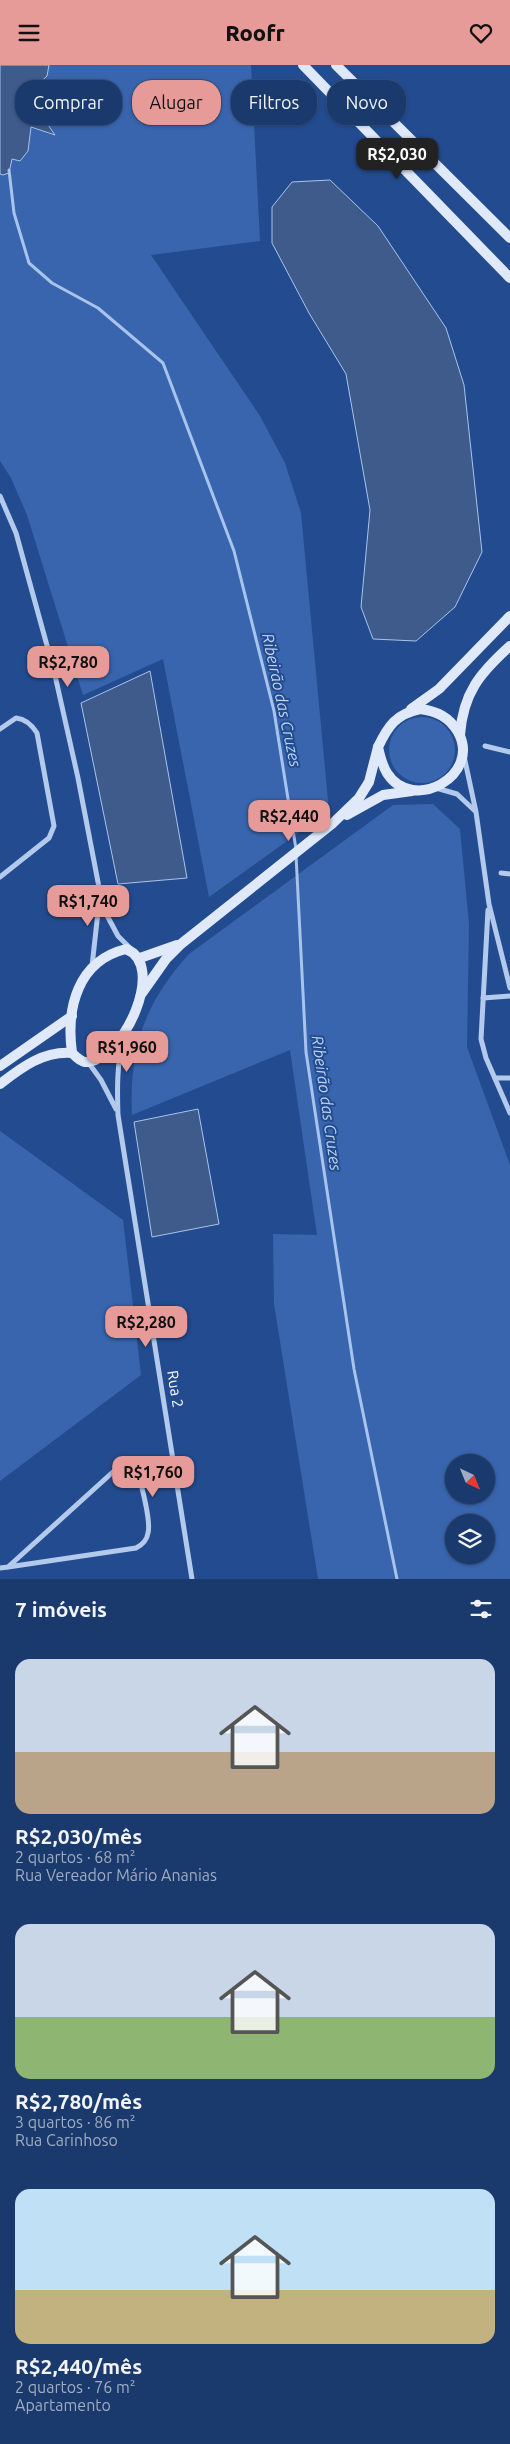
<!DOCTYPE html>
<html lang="pt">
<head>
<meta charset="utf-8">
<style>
  body { margin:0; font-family:Ubuntu,sans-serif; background:#234072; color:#f1f3f6; height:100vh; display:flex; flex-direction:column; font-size:19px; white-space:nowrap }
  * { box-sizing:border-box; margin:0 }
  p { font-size:16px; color:#9facc2 }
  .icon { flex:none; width:28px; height:28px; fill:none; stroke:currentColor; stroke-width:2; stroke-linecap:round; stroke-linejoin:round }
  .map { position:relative; height:1514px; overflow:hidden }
  .sheet { display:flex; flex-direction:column; background:#1a396c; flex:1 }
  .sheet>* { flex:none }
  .banner { position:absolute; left:15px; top:15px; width:480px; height:45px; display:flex; gap:10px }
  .needle { width:32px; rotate:137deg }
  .tools { position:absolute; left:445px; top:1389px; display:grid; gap:10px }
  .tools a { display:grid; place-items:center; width:50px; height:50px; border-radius:50%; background:#1a396c; box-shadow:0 1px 4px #0004,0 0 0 1px #38537f; font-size:25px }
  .price { position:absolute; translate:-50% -42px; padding:0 11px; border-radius:10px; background:#e69b98; color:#111; font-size:16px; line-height:32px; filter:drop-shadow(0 1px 2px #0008) }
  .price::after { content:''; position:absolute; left:50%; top:30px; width:15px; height:11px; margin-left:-8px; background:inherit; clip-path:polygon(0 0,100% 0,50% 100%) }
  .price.current { background:#222; color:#fff }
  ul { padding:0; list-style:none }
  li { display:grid; align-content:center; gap:10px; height:265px; padding:0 15px }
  li span { display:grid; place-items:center; height:155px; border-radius:15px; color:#555 }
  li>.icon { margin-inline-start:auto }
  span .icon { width:90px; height:90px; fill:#fffc; stroke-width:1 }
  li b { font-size:21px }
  h2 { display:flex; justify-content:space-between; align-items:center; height:60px; padding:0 15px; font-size:21px }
  .pill { padding:0 18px; border-radius:20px; background:#1a396c; box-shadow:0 1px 4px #0004,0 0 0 1px #38537f; font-size:18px; line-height:45px }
  .pill.current { background:#e69b98; color:#111 }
  header { display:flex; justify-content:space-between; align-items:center; height:65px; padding:0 15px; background:#e69b98; color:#111; font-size:22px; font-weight:800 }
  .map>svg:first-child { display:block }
  .green { fill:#3865ad; fill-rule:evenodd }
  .water { fill:#3e5b8c; stroke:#a8c4ed }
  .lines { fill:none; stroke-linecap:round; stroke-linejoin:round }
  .stream { stroke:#a8c4ed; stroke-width:3 }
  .street { stroke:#b4caec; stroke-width:5 }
  .secondary { stroke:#e0e9f9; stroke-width:10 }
  .labels { text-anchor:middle; stroke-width:4; stroke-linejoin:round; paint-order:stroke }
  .street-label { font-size:15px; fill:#fff; stroke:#234c90 }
  .water-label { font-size:16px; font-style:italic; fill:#c0d5f3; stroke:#234c90 }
</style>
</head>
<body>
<header><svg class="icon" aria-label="menu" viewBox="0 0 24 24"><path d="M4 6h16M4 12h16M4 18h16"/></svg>Roofr<svg class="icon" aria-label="heart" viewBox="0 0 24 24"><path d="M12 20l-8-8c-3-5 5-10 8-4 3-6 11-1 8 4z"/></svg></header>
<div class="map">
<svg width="510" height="1514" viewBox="0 0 510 1514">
  <rect width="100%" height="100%" fill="#234c90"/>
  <g class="green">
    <path d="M49 0H251L260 176 151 190 260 351 285 398 301 448 329 746 209 832 163 594 83 630 27 450 11 413 0 396V109L3 110 31 62 53 70 27 29 47 11Z"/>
    <circle cx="422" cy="685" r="33"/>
    <path d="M433 739 460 764 469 859 467 982 510 1100V1514H318L274 1239 273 1169 317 1170 290 985 132 1050C129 983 144 939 189 889L393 740ZM454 1398H486V1430H454ZM454 1458H486V1490H454Z"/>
    <path d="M0 1066 123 1155 141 1310 0 1416Z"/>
  </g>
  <g class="water">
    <path d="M0 0H49L47 11 27 29 55 70 31 62 28 86 20 96 12 94 9 108 3 110 0 109Z"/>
    <path d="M330 115 378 161 446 263 464 320 482 487 455 542 416 576 373 574 361 542 370 445 346 309 309 248 272 178V142L292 117Z"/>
    <path d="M150 606 187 813 118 819 81 638Z"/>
    <path d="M198 1044 219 1159 152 1172 134 1057Z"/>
  </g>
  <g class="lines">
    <g class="stream">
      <path d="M9 105 14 148 29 198 52 218 98 243 163 298 234 486 274 646 296 784"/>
      <path d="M296 790 306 987 354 1304 397 1514"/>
    </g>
    <g class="street">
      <path d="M0 431 16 468 54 606 78 713 103 843 118 871 130 883"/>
      <path d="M0 664 16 653C26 654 32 660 37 668L54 761 49 773 0 812"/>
      <path d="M485 681 510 687"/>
      <path d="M464 691 476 747 489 839 510 923"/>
      <path d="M436 723 457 729 475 746"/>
      <path d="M501 808 510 809"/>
      <path d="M488 845 481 974 486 993 510 1048"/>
      <path d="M92 901 99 838"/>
      <path d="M483 933 510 931"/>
      <path d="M123 974C117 1000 117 1023 118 1050L192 1514"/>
      <path d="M88 997 101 1015 116 1044"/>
      <path d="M495 1013H510"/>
      <path d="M0 1503 8 1502 136 1483C142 1480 147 1475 148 1468 151 1457 142 1421 138 1410L127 1402 114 1406 8 1502"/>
    </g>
    <g class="secondary">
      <path d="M303 0 510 213"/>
      <path d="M336 0 510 173"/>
      <path d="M411 644 439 624 510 551"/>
      <path d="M420 644C437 646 449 652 458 667 482 710 413 749 387 708 382 700 380 691 378 682 388 661 396 649 420 644Z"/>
      <path d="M460 670C463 628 480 608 510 581"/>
      <path d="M347 750 383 730 412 726"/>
      <path d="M126 884C167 900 124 993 88 997 82 998 76 992 72 988 66 944 77 896 126 884Z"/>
      <path d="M140 893 177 880"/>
      <path d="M142 928 166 894 181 879 333 758 359 733 369 717 378 682"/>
      <path d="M0 1001 72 951"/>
      <path d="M0 1019C22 1002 43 986 72 988"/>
    </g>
  </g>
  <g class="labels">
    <g class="street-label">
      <text transform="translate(175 1324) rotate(81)" y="5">Rua 2</text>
    </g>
    <g class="water-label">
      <text transform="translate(282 635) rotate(78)" y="6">Ribeirão das Cruzes</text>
      <text transform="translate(327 1038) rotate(82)" y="6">Ribeirão das Cruzes</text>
    </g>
  </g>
</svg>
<div class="tools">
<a><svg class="needle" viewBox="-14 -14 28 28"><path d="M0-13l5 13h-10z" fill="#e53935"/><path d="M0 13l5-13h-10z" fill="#9facc2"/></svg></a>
<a><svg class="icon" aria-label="layers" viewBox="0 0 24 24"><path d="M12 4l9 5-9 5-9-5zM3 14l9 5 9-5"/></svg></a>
</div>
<b class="price current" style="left:397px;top:115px">R$2,030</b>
<b class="price" style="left:68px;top:623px">R$2,780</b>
<b class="price" style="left:289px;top:777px">R$2,440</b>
<b class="price" style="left:88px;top:862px">R$1,740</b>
<b class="price" style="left:127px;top:1008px">R$1,960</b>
<b class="price" style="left:146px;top:1283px">R$2,280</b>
<b class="price" style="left:153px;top:1433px">R$1,760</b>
<div class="banner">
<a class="pill">Comprar</a>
<a class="pill current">Alugar</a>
<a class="pill">Filtros</a>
<a class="pill">Novo</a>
</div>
</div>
<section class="sheet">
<h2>7 imóveis<svg class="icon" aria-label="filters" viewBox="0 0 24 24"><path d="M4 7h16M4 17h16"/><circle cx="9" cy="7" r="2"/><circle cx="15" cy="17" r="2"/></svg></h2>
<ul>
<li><span style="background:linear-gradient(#c9d6e8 60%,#b9a48a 0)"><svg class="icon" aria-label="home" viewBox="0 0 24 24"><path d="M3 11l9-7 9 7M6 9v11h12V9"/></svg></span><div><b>R$2,030/mês</b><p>2 quartos · 68 m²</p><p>Rua Vereador Mário Ananias</p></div></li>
<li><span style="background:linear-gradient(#c9d6e8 60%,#8fb573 0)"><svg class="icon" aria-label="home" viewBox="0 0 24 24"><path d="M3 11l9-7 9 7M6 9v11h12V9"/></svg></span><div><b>R$2,780/mês</b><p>3 quartos · 86 m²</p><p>Rua Carinhoso</p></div></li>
<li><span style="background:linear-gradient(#bfe0f5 65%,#c2b280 0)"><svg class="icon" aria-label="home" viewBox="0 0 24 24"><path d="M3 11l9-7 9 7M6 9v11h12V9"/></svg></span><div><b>R$2,440/mês</b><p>2 quartos · 76 m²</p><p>Apartamento</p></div></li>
</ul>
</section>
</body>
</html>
